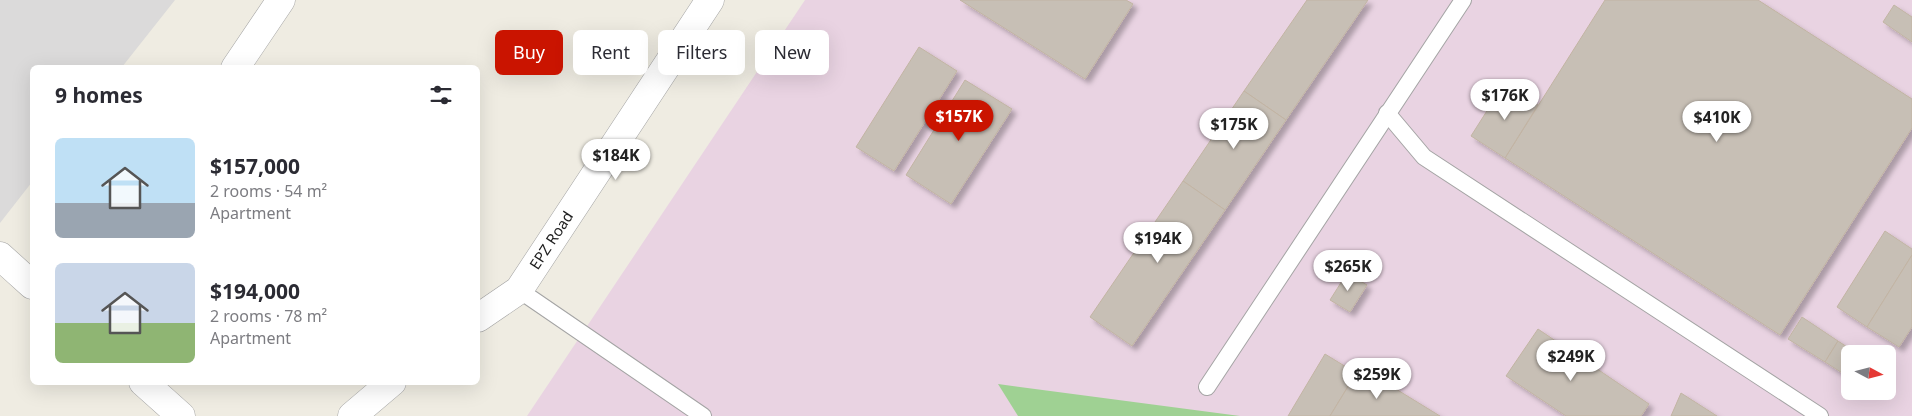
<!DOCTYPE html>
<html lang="en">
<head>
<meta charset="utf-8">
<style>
  body { margin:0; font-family:"Noto Sans",sans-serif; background:#f7f7f7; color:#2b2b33; height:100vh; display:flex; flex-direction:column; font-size:19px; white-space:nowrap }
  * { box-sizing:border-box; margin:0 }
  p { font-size:16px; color:#7c7c81 }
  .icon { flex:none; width:28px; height:28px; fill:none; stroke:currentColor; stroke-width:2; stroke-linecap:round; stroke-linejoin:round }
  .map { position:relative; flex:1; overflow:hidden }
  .side { position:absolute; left:30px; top:65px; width:450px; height:320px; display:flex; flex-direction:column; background:#fff; border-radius:8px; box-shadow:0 5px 20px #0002 }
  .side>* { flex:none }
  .banner { position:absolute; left:495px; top:30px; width:475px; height:45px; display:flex; gap:10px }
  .needle { width:32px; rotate:97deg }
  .fabs { position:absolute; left:1841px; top:345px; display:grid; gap:10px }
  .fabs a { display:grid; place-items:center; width:55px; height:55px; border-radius:8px; background:#fff; box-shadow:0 5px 20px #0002; font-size:25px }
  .price { position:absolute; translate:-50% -42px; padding:0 11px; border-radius:18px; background:#fff; color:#222; font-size:16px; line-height:32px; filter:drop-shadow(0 1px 2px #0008) }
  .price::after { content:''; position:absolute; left:50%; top:30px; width:15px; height:11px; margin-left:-8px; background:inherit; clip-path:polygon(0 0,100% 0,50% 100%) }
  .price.active { background:#ca1400; color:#fff }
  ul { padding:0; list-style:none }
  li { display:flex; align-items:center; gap:15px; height:125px; padding:0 25px }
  li span { display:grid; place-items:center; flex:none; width:140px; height:100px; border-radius:8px; color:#555 }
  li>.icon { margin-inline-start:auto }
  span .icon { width:60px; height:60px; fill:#fffc; stroke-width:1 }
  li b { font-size:21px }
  h2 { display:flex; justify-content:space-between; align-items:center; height:60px; padding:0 25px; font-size:21px }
  .pill { padding:0 18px; border-radius:8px; background:#fff; box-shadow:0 5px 20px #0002; font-size:18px; line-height:45px }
  .pill.active { background:#ca1400; color:#fff }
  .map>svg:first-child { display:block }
  .residential { fill:#dbdada }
  .industrial { fill:#e9d3e2; fill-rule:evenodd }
  .forest { fill:#9fd193 }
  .building { fill:#c7bfb5; stroke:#c2b4a3; filter:url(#shadow) }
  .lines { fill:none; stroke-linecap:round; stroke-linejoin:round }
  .lane-casing { stroke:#a4a4a4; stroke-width:18 }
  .street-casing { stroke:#a4a4a4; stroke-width:29 }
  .lane { stroke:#fff; stroke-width:16 }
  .street { stroke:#fff; stroke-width:28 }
  .labels { text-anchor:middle; stroke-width:4; stroke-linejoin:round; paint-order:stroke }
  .street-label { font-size:15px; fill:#1d1d1d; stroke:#fff }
</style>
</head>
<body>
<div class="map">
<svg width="1912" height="416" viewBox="0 0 1912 416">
  <defs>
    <filter id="shadow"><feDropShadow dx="4.5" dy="4.5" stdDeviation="2.5" flood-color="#0004"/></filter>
  </defs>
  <rect width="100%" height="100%" fill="#efece2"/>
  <path class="residential" d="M0 0H175L122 67 32 68V182L0 223Z"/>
  <path class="industrial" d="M805 0H1912V416H527ZM1850 354H1888V391H1850Z"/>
  <path class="forest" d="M998 384 1240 416H1018Z"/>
  <g class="building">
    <path d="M960 0H1126L1133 4 1085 79Z"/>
    <path d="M1307 0H1368L1286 120 1244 91Z"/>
    <path d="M1605 0H1758L1912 99V128L1780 335 1505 158Z"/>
    <path d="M1894 5 1912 17V42L1883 22Z"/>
    <path d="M919 47 957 71 894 171 856 147Z"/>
    <path d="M965 80 1012 109 951 204 906 175Z"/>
    <path d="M1504 84 1538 105 1505 158 1471 136Z"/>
    <path d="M1244 91 1286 120 1225 210 1183 181Z"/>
    <path d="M1183 181 1225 210 1132 346 1090 317Z"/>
    <path d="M1885 231 1912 249V255L1867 327 1837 307Z"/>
    <path d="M1912 255V327L1899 347 1867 327Z"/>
    <path d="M1347 273 1367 285 1350 312 1330 300Z"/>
    <path d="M1802 317 1838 341 1825 362 1788 339Z"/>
    <path d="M1538 329 1649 404 1641 416H1566L1506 376Z"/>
    <path d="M1838 341 1858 354H1850V378L1825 362Z"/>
    <path d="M1325 354 1356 373 1330 416H1288Z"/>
    <path d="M1360 367 1440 416H1330Z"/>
    <path d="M1681 393 1717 416H1671Z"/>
  </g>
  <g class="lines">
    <g class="lane-casing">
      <g id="lane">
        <path d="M1387 113 1424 157 1820 416"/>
        <path d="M519 290 703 416"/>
        <path d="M1207 387 1463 0"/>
      </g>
    </g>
    <g class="street-casing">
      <g id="street">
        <path d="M235 68 281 0"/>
        <path d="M0 256 32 285"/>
        <path id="s1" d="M478 318 519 290 710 0"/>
        <path d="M143 382 181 416"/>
        <path d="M352 416 392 382"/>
      </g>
    </g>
    <use href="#lane" class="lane"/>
    <use href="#street" class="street"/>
  </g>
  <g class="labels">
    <g class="street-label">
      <text dy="5" stroke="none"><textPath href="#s1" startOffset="109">EPZ Road</textPath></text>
    </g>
  </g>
</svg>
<div class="fabs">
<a><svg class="needle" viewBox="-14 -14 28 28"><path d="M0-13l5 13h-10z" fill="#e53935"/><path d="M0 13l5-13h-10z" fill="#7c7c81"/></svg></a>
</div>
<b class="price" style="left:1505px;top:121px">$176K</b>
<b class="price active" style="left:959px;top:142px">$157K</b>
<b class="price" style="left:1717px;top:143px">$410K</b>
<b class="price" style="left:1234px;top:150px">$175K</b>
<b class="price" style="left:616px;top:181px">$184K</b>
<b class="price" style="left:1158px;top:264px">$194K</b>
<b class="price" style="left:1348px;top:292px">$265K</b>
<b class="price" style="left:1571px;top:382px">$249K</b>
<b class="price" style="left:1377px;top:400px">$259K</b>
<div class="banner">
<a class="pill active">Buy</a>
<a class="pill">Rent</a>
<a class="pill">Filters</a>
<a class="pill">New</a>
</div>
<section class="side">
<h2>9 homes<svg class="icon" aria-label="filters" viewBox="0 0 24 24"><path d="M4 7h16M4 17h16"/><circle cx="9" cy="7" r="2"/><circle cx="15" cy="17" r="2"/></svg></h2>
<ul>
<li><span style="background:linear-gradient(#bfe0f5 65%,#9aa5b1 0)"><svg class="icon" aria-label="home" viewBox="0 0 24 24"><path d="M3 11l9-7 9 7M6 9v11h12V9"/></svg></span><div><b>$157,000</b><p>2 rooms · 54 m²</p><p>Apartment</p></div></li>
<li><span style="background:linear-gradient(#c9d6e8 60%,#8fb573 0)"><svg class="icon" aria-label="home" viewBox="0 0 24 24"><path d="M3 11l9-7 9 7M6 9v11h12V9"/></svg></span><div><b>$194,000</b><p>2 rooms · 78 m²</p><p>Apartment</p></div></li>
</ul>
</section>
</div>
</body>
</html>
